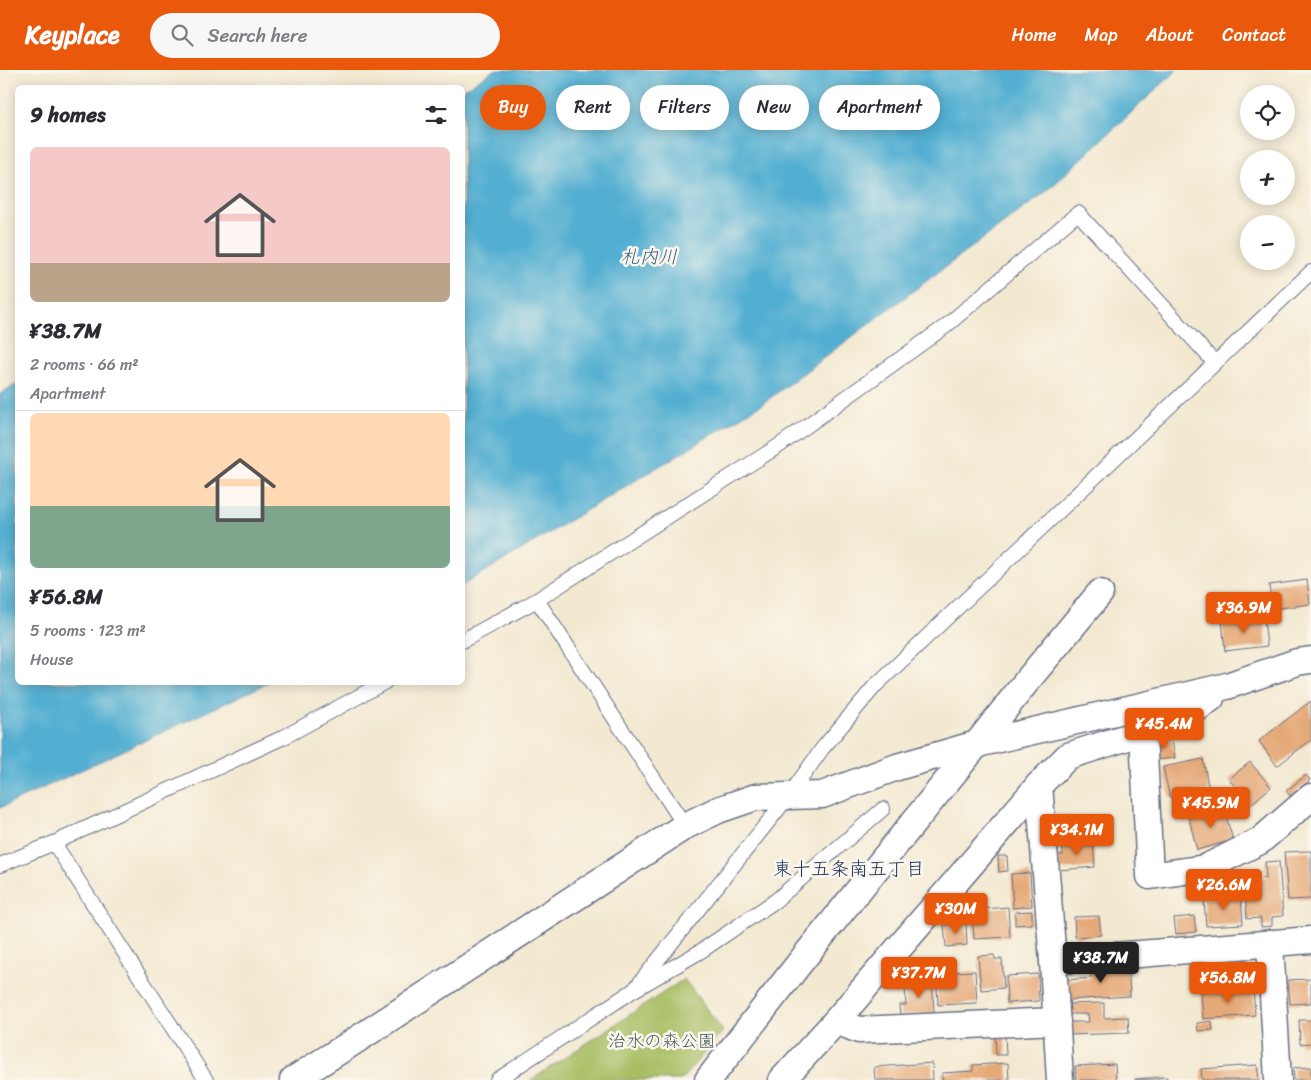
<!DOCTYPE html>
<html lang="en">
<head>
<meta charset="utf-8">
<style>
  body { margin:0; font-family:Sriracha,"Klee One",sans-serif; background:#f7f7f7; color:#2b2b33; height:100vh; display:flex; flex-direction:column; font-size:19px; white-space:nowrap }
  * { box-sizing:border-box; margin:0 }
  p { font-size:16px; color:#7c7c81 }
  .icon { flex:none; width:28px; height:28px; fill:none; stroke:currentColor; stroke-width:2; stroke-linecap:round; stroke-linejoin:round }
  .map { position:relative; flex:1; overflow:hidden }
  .details { position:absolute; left:15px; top:15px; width:450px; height:600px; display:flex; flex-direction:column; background:#fff; border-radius:8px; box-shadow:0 2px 12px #0003 }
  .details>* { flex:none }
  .hud { position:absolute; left:480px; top:15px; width:475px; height:45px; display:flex; gap:10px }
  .buttons { position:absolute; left:1240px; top:15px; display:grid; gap:10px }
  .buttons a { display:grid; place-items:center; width:55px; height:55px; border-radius:50%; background:#fff; box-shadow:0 2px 12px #0003; font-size:25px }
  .price { position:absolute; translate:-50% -42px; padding:0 11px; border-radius:5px; background:#ea580c; color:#fff; font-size:16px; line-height:32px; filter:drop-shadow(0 1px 2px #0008) }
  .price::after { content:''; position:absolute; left:50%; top:30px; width:15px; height:11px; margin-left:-8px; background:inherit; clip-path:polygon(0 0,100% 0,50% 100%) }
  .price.active { background:#222; color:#fff }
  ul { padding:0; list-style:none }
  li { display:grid; align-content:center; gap:10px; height:265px; padding:0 15px }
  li+li { border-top:1px solid #e1e1e2 }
  li span { display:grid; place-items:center; height:155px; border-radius:8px; color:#555 }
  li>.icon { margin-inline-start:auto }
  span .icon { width:90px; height:90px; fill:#fffc; stroke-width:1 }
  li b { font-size:21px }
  h2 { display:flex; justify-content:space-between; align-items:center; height:60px; padding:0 15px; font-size:21px }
  .chip { padding:0 18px; border-radius:22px; background:#fff; box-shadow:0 2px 12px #0003; font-size:18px; line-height:45px }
  .chip.active { background:#ea580c; color:#fff }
  header { display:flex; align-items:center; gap:30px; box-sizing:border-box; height:70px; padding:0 25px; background:#ea580c; color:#fff }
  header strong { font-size:24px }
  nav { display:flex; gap:28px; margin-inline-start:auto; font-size:18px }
  .search { width:350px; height:45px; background:#f7f7f7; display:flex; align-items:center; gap:12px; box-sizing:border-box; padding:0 18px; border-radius:28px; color:#7c7c81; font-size:19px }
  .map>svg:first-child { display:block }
  .green { fill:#a7bd62; stroke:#617660 }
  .water { fill:#53afd1; stroke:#376f98 }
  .building { fill:#e5a877 }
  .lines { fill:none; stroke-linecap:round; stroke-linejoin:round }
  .service-casing { stroke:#677086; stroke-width:16 }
  .minor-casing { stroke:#677086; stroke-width:29 }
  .service { stroke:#fff; stroke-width:14 }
  .minor { stroke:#fff; stroke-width:26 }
  .labels { text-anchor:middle; stroke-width:5; stroke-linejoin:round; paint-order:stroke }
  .park-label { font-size:18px; fill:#455a5f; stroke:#fbf7ec }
  .water-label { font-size:19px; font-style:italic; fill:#2f5c86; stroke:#fbf7ec }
  .neighbourhood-label { font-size:19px; fill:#1b2f5e; stroke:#fbf7ec }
</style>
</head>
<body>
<header>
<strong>Keyplace</strong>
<div class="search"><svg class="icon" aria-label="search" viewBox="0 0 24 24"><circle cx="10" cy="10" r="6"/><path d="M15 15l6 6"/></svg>Search here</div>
<nav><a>Home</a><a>Map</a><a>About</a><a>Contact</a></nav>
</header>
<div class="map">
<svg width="1311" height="1010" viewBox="0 0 1311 1010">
  <rect width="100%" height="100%" fill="#fbf7ec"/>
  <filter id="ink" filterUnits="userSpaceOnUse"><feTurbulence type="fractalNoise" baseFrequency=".02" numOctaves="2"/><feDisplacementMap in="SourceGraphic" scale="10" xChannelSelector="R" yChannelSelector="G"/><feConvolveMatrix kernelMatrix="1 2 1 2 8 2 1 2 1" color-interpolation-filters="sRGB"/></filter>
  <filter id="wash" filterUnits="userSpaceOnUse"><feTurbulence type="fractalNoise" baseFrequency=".0096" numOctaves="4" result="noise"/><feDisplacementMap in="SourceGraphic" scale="20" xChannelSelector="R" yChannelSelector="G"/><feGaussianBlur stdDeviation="1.12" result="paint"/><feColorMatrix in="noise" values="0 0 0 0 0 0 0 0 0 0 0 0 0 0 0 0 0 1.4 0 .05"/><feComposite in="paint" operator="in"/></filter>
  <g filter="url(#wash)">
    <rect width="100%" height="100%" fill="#f3e9d1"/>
    <path class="green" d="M684 909 723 961 681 1010H531Z"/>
    <g class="water">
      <path d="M494 0H1177L1047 121 762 334 463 515V20Z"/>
      <path d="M17 315 18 612 268 613 0 738V324L11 317Z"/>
    </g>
    <g id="blocks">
      <g class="building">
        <path d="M1307 510 1310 534 1272 539 1269 515Z"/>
        <path d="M1234 549 1235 552 1264 549 1267 576 1225 581 1222 550Z"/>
        <path d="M1311 631V670L1277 696 1259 671Z"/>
        <path d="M1172 670 1175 688 1156 690 1154 673Z"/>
        <path d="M1203 689 1209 720 1170 728 1163 697Z"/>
        <path d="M1250 692 1271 717 1250 735 1229 709Z"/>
        <path d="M1306 705 1310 710 1290 726 1286 721Z"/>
        <path d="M1224 739 1233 770 1197 780 1189 748Z"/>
        <path d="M1074 757 1075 766 1067 767 1068 771 1057 772 1056 758Z"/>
        <path d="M1093 772 1095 797 1059 800 1058 785H1063L1062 775Z"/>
        <path d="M1311 781V829L1288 830 1284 782Z"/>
        <path d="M998 786H1007L1008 801 999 802Z"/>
        <path d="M1279 791 1283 846 1272 847V856L1261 857V848L1247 849 1244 810 1266 808 1265 792Z"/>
        <path d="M1030 803 1032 836 1013 838 1011 804Z"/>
        <path d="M1241 826 1243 854 1206 856 1204 829Z"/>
        <path d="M1008 837 1010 867 974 869 972 840Z"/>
        <path d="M1032 841V854L1015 855V842Z"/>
        <path d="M1099 846 1101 865 1075 867 1074 847Z"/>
        <path d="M1194 846 1196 862 1176 864 1174 848Z"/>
        <path d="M966 854 967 875 946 877 944 855Z"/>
        <path d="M994 885 995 889H1002L1004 918 981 920 978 886Z"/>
        <path d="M1204 889 1206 912 1197 913 1195 890Z"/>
        <path d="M1128 895 1130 926 1068 930 1067 910 1091 908 1090 897Z"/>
        <path d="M975 901 977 933 938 935 936 903Z"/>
        <path d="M1038 904 1039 931 1007 933 1006 906Z"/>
        <path d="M920 907H932L934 943 900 946 899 935H906L905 916 921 914Z"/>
        <path d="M1311 909V933L1290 934 1288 910Z"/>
        <path d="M1253 918 1255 945 1203 949 1201 922Z"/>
        <path d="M1104 933V948L1128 947 1129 963 1068 965V952H1089L1088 944H1066V934Z"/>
        <path d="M1299 950H1311V973L1300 974Z"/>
        <path d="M1212 951 1213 960 1198 961 1197 953Z"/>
        <path d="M995 962H1005L1006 985H996Z"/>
        <path d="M932 993 933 1010H875L874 997Z"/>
        <path d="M1008 993 1009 1010H942V1003L973 1001V995Z"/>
        <path d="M1115 994 1116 1010H1076L1075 996Z"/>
        <path d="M1257 995 1259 1010H1202L1201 999Z"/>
        <path d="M1311 997V1010H1294L1293 998Z"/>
        <path d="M1167 1007V1010H1135V1009Z"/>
      </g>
    </g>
  </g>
  <g filter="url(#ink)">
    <use href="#blocks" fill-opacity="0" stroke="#677086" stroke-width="1"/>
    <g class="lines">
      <g class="service-casing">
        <g id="service">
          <path d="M537 530 685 756"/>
          <path d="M462 571 537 530 780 375 946 256 1078 143 1215 293"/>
          <path d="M54 773 206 1010"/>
          <path d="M0 795 54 773 284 667 385 612"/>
          <path d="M634 920 788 727 822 679 875 616 1311 202"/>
          <path d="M497 1010 634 920 701 881 775 831 883 739"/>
        </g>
      </g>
      <g class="minor-casing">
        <g id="minor">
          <path d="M1143 662 1150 806 1205 798 1260 771 1311 727"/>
          <path d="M1270 873 1278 1010"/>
          <path d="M1053 891 1311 870"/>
          <path d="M836 951 859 960 1057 951"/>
          <path d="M293 1010 347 976 685 756 718 740 756 727 822 725 897 697 977 674 1227 616 1297 592 1311 590"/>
          <path d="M708 1010 802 890 977 674 1031 606 1100 523"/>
          <path d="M782 1010 836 951 1039 715"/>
          <path d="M1060 1010 1053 891 1039 715 1068 686 1143 662 1196 639 1211 628"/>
        </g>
      </g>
      <use href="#service" class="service"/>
      <use href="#minor" class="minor"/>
    </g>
  </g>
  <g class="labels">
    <g class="park-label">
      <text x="662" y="977">治水の森公園</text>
    </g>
    <g class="water-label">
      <text x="649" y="193">札内川</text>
    </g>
    <g class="neighbourhood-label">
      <text x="849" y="805">東十五条南五丁目</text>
    </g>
  </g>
</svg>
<div class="buttons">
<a><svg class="icon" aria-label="locate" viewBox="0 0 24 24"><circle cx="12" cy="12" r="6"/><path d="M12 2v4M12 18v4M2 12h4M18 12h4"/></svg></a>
<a>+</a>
<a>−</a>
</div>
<b class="price" style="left:1244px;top:564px">¥36.9M</b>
<b class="price" style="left:1164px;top:680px">¥45.4M</b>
<b class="price" style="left:1211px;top:759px">¥45.9M</b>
<b class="price" style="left:1077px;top:786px">¥34.1M</b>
<b class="price" style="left:1224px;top:841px">¥26.6M</b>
<b class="price" style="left:956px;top:865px">¥30M</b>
<b class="price active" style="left:1101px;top:914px">¥38.7M</b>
<b class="price" style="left:919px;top:929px">¥37.7M</b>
<b class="price" style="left:1228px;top:934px">¥56.8M</b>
<div class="hud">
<a class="chip active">Buy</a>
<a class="chip">Rent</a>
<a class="chip">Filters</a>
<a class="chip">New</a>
<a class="chip">Apartment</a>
</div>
<section class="details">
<h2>9 homes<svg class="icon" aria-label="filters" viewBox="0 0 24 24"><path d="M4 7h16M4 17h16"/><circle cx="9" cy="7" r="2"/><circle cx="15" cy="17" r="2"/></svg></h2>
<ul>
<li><span style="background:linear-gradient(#f6c9c9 75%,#b9a48a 0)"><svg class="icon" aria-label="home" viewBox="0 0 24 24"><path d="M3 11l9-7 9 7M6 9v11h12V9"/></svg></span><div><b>¥38.7M</b><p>2 rooms · 66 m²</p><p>Apartment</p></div></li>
<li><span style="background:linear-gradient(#ffd9b3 60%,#7fa58c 0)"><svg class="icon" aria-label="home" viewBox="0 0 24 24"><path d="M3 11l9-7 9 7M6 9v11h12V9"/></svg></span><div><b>¥56.8M</b><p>5 rooms · 123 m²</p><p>House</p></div></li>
</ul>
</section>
</div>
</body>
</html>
